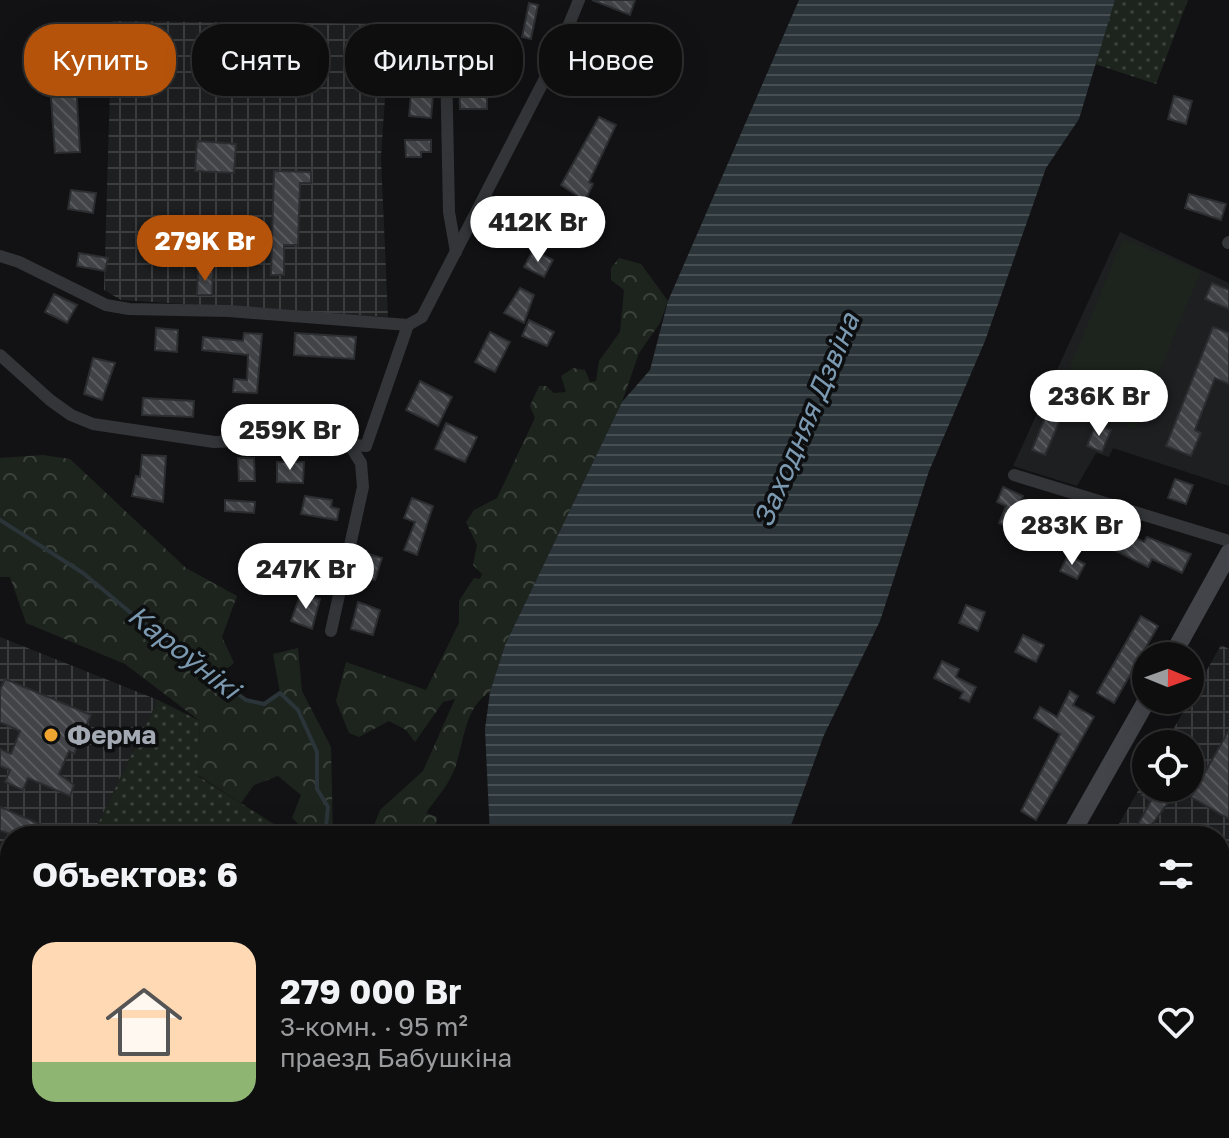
<!DOCTYPE html>
<html lang="ru">
<head>
<meta charset="utf-8">
<style>
  body { margin:0; font-family:"Golos Text",sans-serif; background:#171718; color:#f1f3f6; height:100vh; display:flex; flex-direction:column; font-size:30px; white-space:nowrap }
  * { box-sizing:border-box; margin:0 }
  p { font-size:26px; color:#9b9c9e }
  .icon { flex:none; width:44px; height:44px; fill:none; stroke:currentColor; stroke-width:2; stroke-linecap:round; stroke-linejoin:round }
  .map { position:relative; flex:1; overflow:hidden }
  .details { position:absolute; left:0px; top:826px; width:1230px; height:312px; display:flex; flex-direction:column; background:#0e0e0f; border-radius:32px 32px 0 0; box-shadow:0 8px 32px #0002,0 0 0 2px #2e2e2f }
  .details>* { flex:none }
  .banner { position:absolute; left:24px; top:24px; width:800px; height:72px; display:flex; gap:16px }
  .needle { width:52px; rotate:91deg }
  .controls { position:absolute; left:1132px; top:642px; display:grid; gap:16px }
  .controls a { display:grid; place-items:center; width:72px; height:72px; border-radius:50%; background:#0e0e0f; box-shadow:0 8px 32px #0002,0 0 0 2px #2e2e2f; font-size:40px }
  .price { position:absolute; translate:-50% -68px; padding:0 18px; border-radius:28px; background:#fff; color:#222; font-size:26px; line-height:52px; filter:drop-shadow(0 2px 4px #0008) }
  .price::after { content:''; position:absolute; left:50%; top:48px; width:24px; height:18px; margin-left:-12px; background:inherit; clip-path:polygon(0 0,100% 0,50% 100%) }
  .price.current { background:#b45309; color:#fff }
  ul { padding:0; list-style:none }
  li { display:flex; align-items:center; gap:24px; height:200px; padding:0 32px }
  li span { display:grid; place-items:center; flex:none; width:224px; height:160px; border-radius:24px; color:#555 }
  li>.icon { margin-inline-start:auto }
  span .icon { width:96px; height:96px; fill:#fffc; stroke-width:1 }
  li b { font-size:34px }
  h2 { display:flex; justify-content:space-between; align-items:center; height:96px; padding:0 32px; font-size:34px }
  .chip { padding:0 28px; border-radius:32px; background:#0e0e0f; box-shadow:0 8px 32px #0002,0 0 0 2px #2e2e2f; font-size:28px; line-height:72px }
  .chip.current { background:#b45309; color:#fff }
  .map>svg:first-child { display:block }
  .built { fill:#1e1f21 }
  .industrial { fill:url(#industrial-grid) }
  .green { fill:url(#green-dots) }
  .forest { fill:url(#forest-crowns) }
  .pitch { fill:#1d241d }
  .water { fill:url(#water-rules) }
  .lines { fill:none; stroke-linecap:round; stroke-linejoin:round }
  .stream { stroke:#2b3439; stroke-width:4 }
  .building { fill:url(#building-back-hatch); stroke:#2c2d30; stroke-width:2 }
  .street { stroke:#333539; stroke-width:12 }
  .secondary { stroke:#424449; stroke-width:18 }
  .poi-dot { fill:#efa52f; stroke:#0d0e0f; stroke-width:3 }
  .labels { text-anchor:middle; stroke-width:7; stroke-linejoin:round; paint-order:stroke }
  .poi-label { font-size:26px; font-weight:bold; fill:#a4aab4; stroke:#0d0e0f; text-anchor:start }
  .water-label { font-size:28px; font-style:italic; fill:#7b99b0; stroke:#0d0e0f }
</style>
</head>
<body>
<div class="map">
<svg width="1229" height="1138" viewBox="0 0 1229 1138">
  <defs>
    <pattern id="industrial-grid" width="8" height="8" patternUnits="userSpaceOnUse" patternTransform="scale(2)"><rect width="8" height="8" fill="#1e1f21"/><path d="M0 4h8M4 0v8" fill="none" stroke="#3c3d3f"/></pattern>
    <pattern id="green-dots" width="8" height="8" patternUnits="userSpaceOnUse" patternTransform="scale(2)"><rect width="8" height="8" fill="#1d241d"/><path d="M2 2h.1M6 6h.1" fill="none" stroke="#3b413b" stroke-width="1.8" stroke-linecap="round"/></pattern>
    <pattern id="forest-crowns" width="20" height="18" patternUnits="userSpaceOnUse" patternTransform="scale(2)"><rect width="20" height="18" fill="#1d241d"/><path d="M2 6a3 3 0 1 1 6 0M12 15a3 3 0 1 1 6 0" fill="none" stroke="#3b413b"/></pattern>
    <pattern id="water-rules" width="6" height="5" patternUnits="userSpaceOnUse" patternTransform="scale(2)"><rect width="6" height="5" fill="#2b3439"/><path d="M0 2.5h6" fill="none" stroke="#474f53"/></pattern>
    <pattern id="building-back-hatch" width="6" height="6" patternUnits="userSpaceOnUse" patternTransform="scale(2)"><rect width="6" height="6" fill="#414347"/><path d="M-1 5l2 2M0 0l6 6M5-1l2 2" fill="none" stroke="#595b5f"/></pattern>
  </defs>
  <rect width="100%" height="100%" fill="#121214"/>
  <path class="built" d="M1120 232 1229 283V486L1113 448 1109 457 1096 453 1077 486 1013 466Z"/>
  <g class="industrial">
    <path d="M112 21 390 24 381 157 388 317 121 300 104 290Z"/>
    <path d="M0 637 158 700 92 836H10V1005L0 1026Z"/>
    <path d="M1221 645 1229 649V1097L1220 1091V836H1112L1146 777V788H1190V744H1165Z"/>
  </g>
  <g class="green">
    <path d="M1115 0H1188L1156 84 1095 64Z"/>
    <path d="M158 700 200 721 198 776 280 828 279 836H92Z"/>
    <path d="M10 1005V1128H232L218 1138H0V1026Z"/>
  </g>
  <g class="forest">
    <path d="M619 258 641 264 668 301 660 323 639 353 622 402 505 645 490 692C461 709 465 750 451 777 445 789 434 801 426 813L437 817 435 831 426 836H370L380 810 423 771 455 699 443 702 415 742 406 730 389 721 359 737 349 733 336 701 346 662 426 690 459 623V601L474 578 480 579 482 574 473 565 477 545 466 522 474 510 497 498 535 418 530 406 539 386H546L554 393 566 392 561 376 573 368 585 370 590 382 596 381 599 361 620 332 624 290 611 280V268Z"/>
    <path d="M43 455 70 459 186 568 237 596 222 637 234 663 217 677C233 690 243 700 264 704L280 693 273 654 298 648 302 691 331 747 333 836H311L292 818 301 795 278 776 254 785 241 803 198 775 200 721 125 664 26 623 10 577H0V458Z"/>
  </g>
  <path class="pitch" d="M1123 239 1201 271 1135 429 1058 396Z"/>
  <g class="water">
    <path d="M799 0H1115L1079 119 1046 168 985 341 929 471 880 621 824 735 787 836H490L485 729 490 692 505 645 622 402 650 370 668 301Z"/>
    <path d="M335 1128H696L693 1138H329Z"/>
  </g>
  <g class="lines">
    <path class="stream" d="M0 520 83 573 155 633 246 700 264 704 280 693 298 710 317 752V789L328 807 325 836"/>
  </g>
  <g class="building">
    <path d="M592 0H635L630 15Z"/>
    <path d="M529 3 538 5 531 39 522 37Z"/>
    <path d="M574 65 595 73 588 89 568 81Z"/>
    <path d="M459 81H487V109H460Z"/>
    <path d="M76 83 80 152 55 153 50 84Z"/>
    <path d="M411 94 433 96 431 118 409 116Z"/>
    <path d="M1174 96 1192 101 1186 124 1168 119Z"/>
    <path d="M599 117 616 125 589 182 593 184 585 201 561 185Z"/>
    <path d="M405 140H431V152H421V157H406Z"/>
    <path d="M197 141 236 144 234 173 195 171Z"/>
    <path d="M274 171 311 172V183H300L298 245H284V275H271Z"/>
    <path d="M71 190 96 193 93 213 68 209Z"/>
    <path d="M1189 194 1226 204 1221 220 1185 208Z"/>
    <path d="M549 207 570 215 563 234 542 226Z"/>
    <path d="M533 250 553 260 544 277 524 267Z"/>
    <path d="M79 253 108 258 105 271 77 266Z"/>
    <path d="M198 270 213 271 212 295H197Z"/>
    <path d="M1212 283 1229 290V309L1205 299Z"/>
    <path d="M520 288 534 295 524 323 504 313Z"/>
    <path d="M54 294 77 305 67 323 45 312Z"/>
    <path d="M529 320 554 332 547 346 522 336Z"/>
    <path d="M1213 327 1229 333V384L1215 378 1195 430 1201 433 1191 456 1166 446Z"/>
    <path d="M156 328 178 330 177 352 155 350Z"/>
    <path d="M490 332 510 342 495 372 475 362Z"/>
    <path d="M244 333 262 334 257 393 233 392 234 379 247 380 248 355 202 350 203 337 243 341Z"/>
    <path d="M295 333 356 337 354 359 294 355Z"/>
    <path d="M93 358 115 363 102 400 84 394Z"/>
    <path d="M420 381 452 397 438 426 406 410Z"/>
    <path d="M143 398 194 401 193 417 142 415Z"/>
    <path d="M1052 400 1066 406 1045 455 1032 450Z"/>
    <path d="M446 423 477 437 465 462 435 449Z"/>
    <path d="M1096 423 1111 430 1102 452 1087 446Z"/>
    <path d="M142 455 166 456 163 502 132 496 136 476 140 477Z"/>
    <path d="M238 458H254L255 481H239Z"/>
    <path d="M277 462H304L303 483 277 482Z"/>
    <path d="M1175 479 1193 485 1186 504 1168 498Z"/>
    <path d="M1003 487 1023 496 1019 506 1028 509 1019 532 999 523 1006 506 997 502Z"/>
    <path d="M305 496 332 500 331 507 339 509 337 520 301 514Z"/>
    <path d="M412 498 433 506 417 555 404 550 415 522 404 518Z"/>
    <path d="M225 500 255 502 254 513 225 511Z"/>
    <path d="M1117 529 1144 542 1147 537 1191 554 1182 573 1152 559 1148 567 1108 547Z"/>
    <path d="M368 554 382 558 375 580 361 577Z"/>
    <path d="M1068 555 1085 564 1077 579 1060 571Z"/>
    <path d="M301 593 320 599 312 629 291 621Z"/>
    <path d="M358 602 380 610 373 635 351 629Z"/>
    <path d="M966 605 985 612 978 631 959 623Z"/>
    <path d="M1141 616 1158 626 1114 703 1097 693Z"/>
    <path d="M1023 635 1044 645 1036 662 1015 652Z"/>
    <path d="M942 661 959 669 956 677 976 687 969 702 960 698 963 692 934 678Z"/>
    <path d="M5 679 91 715 74 754 69 751 59 774 74 785 70 796 28 778 23 790 5 782 10 770 0 766V749L11 754 20 731 0 722V690Z"/>
    <path d="M1070 691 1078 696 1073 705 1094 717 1036 820 1021 811 1060 734 1034 718 1040 707 1057 717Z"/>
    <path d="M1229 730V819L1191 797Z"/>
    <path d="M1145 788H1169L1164 796 1170 800 1148 830 1138 824 1151 801 1141 795Z"/>
    <path d="M0 807 67 836H14L0 830Z"/>
    <path d="M829 1128H866L861 1138H824Z"/>
  </g>
  <g class="lines">
    <g class="street">
      <path d="M446 62 449 212 456 252"/>
      <path d="M1228 243 1229 242"/>
      <path d="M0 256 19 262 106 305 129 309 229 311 408 325"/>
      <path d="M0 355 50 400 71 415 93 424 214 442 288 439 366 446 408 325 422 317 554 61 579 0"/>
      <path d="M1014 475 1229 541"/>
      <path d="M331 631 363 487 361 463 351 447"/>
      <path d="M1220 1104 1229 1110"/>
      <path d="M1106 1138 1111 1128"/>
    </g>
    <g class="secondary">
      <path d="M1172 656 1229 553"/>
      <path d="M1070 836 1147 700"/>
      <path d="M899 1138 905 1128"/>
    </g>
  </g>
  <circle class="poi-dot" cx="51" cy="735" r="8"/>
  <g class="labels">
    <g class="poi-label">
      <text x="67" y="744">Ферма</text>
    </g>
    <g class="water-label">
      <text transform="translate(806 420) rotate(-67)" y="10">Заходняя Дзвіна</text>
      <text transform="translate(184 652) rotate(38)" y="10">Кароўнікі</text>
    </g>
  </g>
</svg>
<div class="controls">
<a><svg class="needle" viewBox="-14 -14 28 28"><path d="M0-13l5 13h-10z" fill="#e53935"/><path d="M0 13l5-13h-10z" fill="#9b9c9e"/></svg></a>
<a><svg class="icon" aria-label="locate" viewBox="0 0 24 24"><circle cx="12" cy="12" r="6"/><path d="M12 2v4M12 18v4M2 12h4M18 12h4"/></svg></a>
</div>
<b class="price" style="left:538px;top:264px">412K Br</b>
<b class="price current" style="left:205px;top:283px">279K Br</b>
<b class="price" style="left:1099px;top:438px">236K Br</b>
<b class="price" style="left:290px;top:472px">259K Br</b>
<b class="price" style="left:1072px;top:567px">283K Br</b>
<b class="price" style="left:306px;top:611px">247K Br</b>
<div class="banner">
<a class="chip current">Купить</a>
<a class="chip">Снять</a>
<a class="chip">Фильтры</a>
<a class="chip">Новое</a>
</div>
<section class="details">
<h2>Объектов: 6<svg class="icon" aria-label="filters" viewBox="0 0 24 24"><path d="M4 7h16M4 17h16"/><circle cx="9" cy="7" r="2"/><circle cx="15" cy="17" r="2"/></svg></h2>
<ul>
<li><span style="background:linear-gradient(#ffd9b3 75%,#8fb573 0)"><svg class="icon" aria-label="home" viewBox="0 0 24 24"><path d="M3 11l9-7 9 7M6 9v11h12V9"/></svg></span><div><b>279 000 Br</b><p>3-комн. · 95 m²</p><p>праезд Бабушкіна</p></div><svg class="icon" aria-label="heart" viewBox="0 0 24 24"><path d="M12 20l-8-8c-3-5 5-10 8-4 3-6 11-1 8 4z"/></svg></li>
</ul>
</section>
</div>
</body>
</html>
